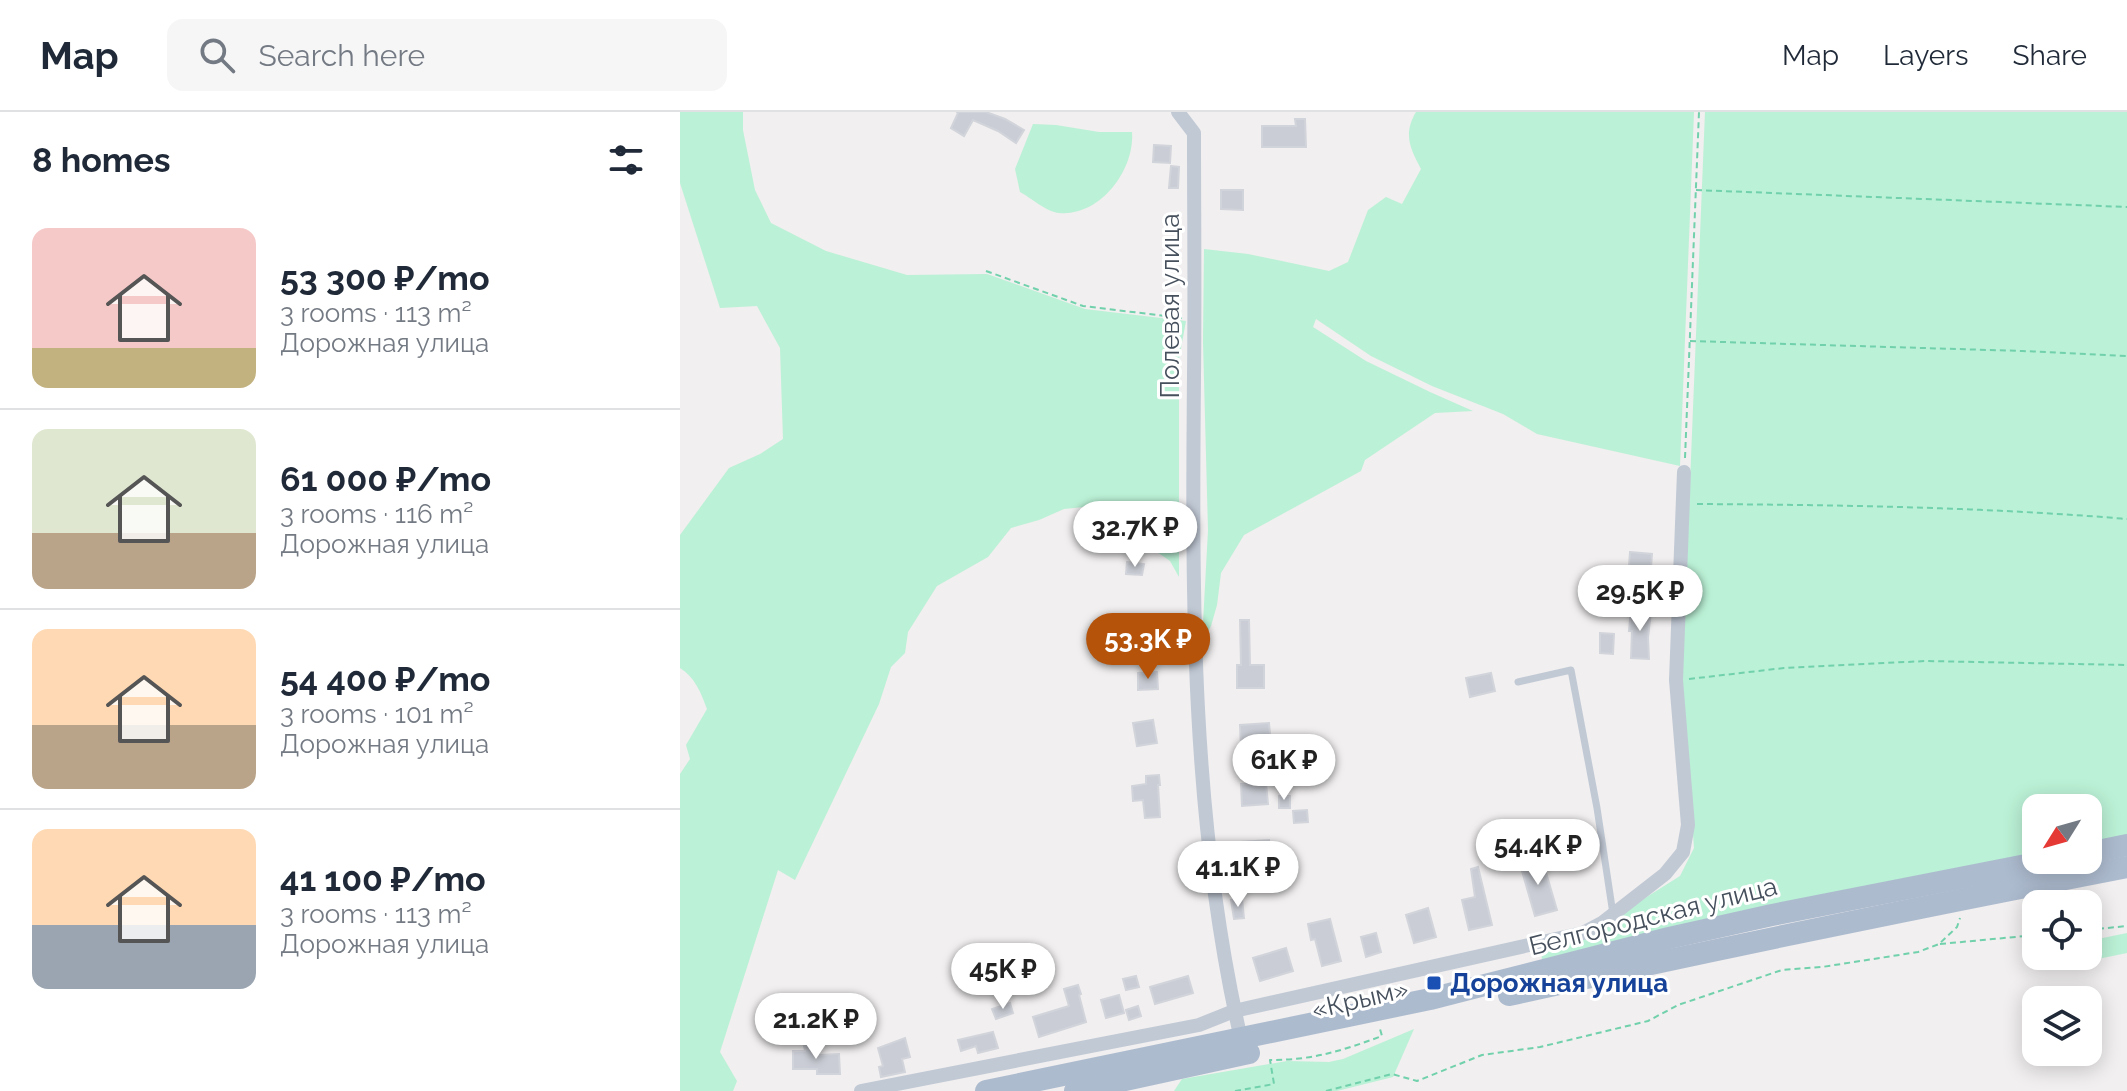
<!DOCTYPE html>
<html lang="en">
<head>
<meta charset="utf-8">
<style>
  body { margin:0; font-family:Raleway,sans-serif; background:#f6f6f7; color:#1f2937; height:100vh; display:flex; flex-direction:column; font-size:30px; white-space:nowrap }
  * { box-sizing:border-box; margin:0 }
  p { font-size:26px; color:#747a83 }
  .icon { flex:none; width:44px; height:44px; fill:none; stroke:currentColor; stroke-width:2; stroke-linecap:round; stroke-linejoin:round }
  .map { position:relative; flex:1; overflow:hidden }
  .drawer { display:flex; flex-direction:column; background:#fff; width:680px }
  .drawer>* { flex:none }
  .needle { width:52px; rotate:233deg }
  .buttons { position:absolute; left:1342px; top:682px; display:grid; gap:16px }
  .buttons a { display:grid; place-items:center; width:80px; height:80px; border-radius:16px; background:#fff; box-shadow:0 4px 20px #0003; font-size:40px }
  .price { position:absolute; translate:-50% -68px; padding:0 18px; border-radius:28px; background:#fff; color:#222; font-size:26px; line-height:52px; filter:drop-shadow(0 2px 4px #0008) }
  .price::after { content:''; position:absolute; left:50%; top:48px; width:24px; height:18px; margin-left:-12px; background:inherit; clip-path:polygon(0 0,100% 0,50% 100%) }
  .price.selected { background:#b45309; color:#fff }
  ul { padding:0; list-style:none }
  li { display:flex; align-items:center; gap:24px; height:200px; padding:0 32px }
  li+li { border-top:2px solid #e0e1e3 }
  li span { display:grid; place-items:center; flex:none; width:224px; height:160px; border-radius:16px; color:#555 }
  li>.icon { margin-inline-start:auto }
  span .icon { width:96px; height:96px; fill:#fffc; stroke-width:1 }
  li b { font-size:34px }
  h2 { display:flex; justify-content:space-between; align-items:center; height:96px; padding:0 32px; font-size:34px }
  header { display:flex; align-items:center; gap:48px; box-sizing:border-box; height:112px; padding:0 40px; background:#fff; border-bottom:2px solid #e0e1e3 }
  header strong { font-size:38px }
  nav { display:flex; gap:44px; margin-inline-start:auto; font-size:28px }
  .search { width:560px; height:72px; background:#f6f6f7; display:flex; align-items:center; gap:20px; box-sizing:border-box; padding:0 28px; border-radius:16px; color:#747a83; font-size:30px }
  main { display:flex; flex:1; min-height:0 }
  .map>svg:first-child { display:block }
  .green { fill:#bbf1d6 }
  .building { fill:#cacdd5; stroke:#d2d4db; stroke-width:2 }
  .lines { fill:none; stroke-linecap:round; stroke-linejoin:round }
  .path { stroke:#71d1ac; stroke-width:2; stroke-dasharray:6 4; stroke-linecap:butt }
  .service { stroke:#c1c9d5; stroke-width:7 }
  .minor { stroke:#c1c9d5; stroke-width:14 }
  .primary { stroke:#adbbcf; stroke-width:22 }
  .transit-dot { fill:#1a4fb4; stroke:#fff; stroke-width:3 }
  .labels { text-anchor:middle; stroke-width:6; stroke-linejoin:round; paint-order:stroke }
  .street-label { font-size:26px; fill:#46505d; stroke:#fff }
  .transit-label { font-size:26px; font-weight:bold; fill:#164399; stroke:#fff; text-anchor:start }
</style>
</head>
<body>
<header>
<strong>Map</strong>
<div class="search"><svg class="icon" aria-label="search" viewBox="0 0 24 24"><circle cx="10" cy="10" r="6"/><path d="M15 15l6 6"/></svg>Search here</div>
<nav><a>Map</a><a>Layers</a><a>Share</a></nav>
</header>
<main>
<section class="drawer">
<h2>8 homes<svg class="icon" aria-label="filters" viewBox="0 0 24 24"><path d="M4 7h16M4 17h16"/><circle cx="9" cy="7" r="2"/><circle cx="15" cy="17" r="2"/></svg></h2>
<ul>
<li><span style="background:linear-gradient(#f6c9c9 75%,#c2b280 0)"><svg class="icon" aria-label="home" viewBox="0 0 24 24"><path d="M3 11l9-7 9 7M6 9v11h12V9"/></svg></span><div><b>53 300 ₽/mo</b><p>3 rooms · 113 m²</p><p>Дорожная улица</p></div></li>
<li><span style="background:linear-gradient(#dfe7d0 65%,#b9a48a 0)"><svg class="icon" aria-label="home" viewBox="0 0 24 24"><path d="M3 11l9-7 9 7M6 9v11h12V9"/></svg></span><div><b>61 000 ₽/mo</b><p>3 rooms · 116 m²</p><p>Дорожная улица</p></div></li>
<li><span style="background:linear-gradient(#ffd9b3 60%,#b9a48a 0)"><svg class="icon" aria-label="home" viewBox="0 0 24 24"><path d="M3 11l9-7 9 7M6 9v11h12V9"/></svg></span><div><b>54 400 ₽/mo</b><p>3 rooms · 101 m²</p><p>Дорожная улица</p></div></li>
<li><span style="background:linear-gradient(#ffd9b3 60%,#9aa5b1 0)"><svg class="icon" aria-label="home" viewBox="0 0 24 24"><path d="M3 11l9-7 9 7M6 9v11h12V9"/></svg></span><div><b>41 100 ₽/mo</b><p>3 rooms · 113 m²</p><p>Дорожная улица</p></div></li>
</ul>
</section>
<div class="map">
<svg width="1447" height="979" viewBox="0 0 1447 979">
  <rect width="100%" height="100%" fill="#f1efef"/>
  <g class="green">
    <path d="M0 0H63V18L75 78 91 111 146 139 227 163 307 162 405 197 506 209 499 247V465L490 449 460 428 436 404 414 394 384 397 359 408 331 416 308 445 257 474 228 520 225 541 211 555 199 592 115 768 98 758 40 940 57 969 53 979H0V662L10 647 6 633 27 597C21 581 15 565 0 556V423L49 356 80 342 103 327 100 236 77 194 40 196 0 71Z"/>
    <path d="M736 0H1014L1000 354 857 322 823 302 752 274 691 244 636 207 633 215 686 249 750 280 793 299 755 301 685 348 681 359 564 423 541 461 537 493 531 514 522 530 528 418 523 230 524 137 568 142 649 159 668 150 688 98 706 85 722 92 741 57C730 36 723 22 736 0Z"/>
    <path d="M1025 0H1447V725L1408 733V696H1356V744L862 848 861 839 895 830 1000 764 1014 736 1002 569Z"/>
    <path d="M353 12 376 13 419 20H452C455 58 420 105 379 101 367 100 351 86 340 80L335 57Z"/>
    <path d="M1447 821V841L1408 849 1400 844H1408V829Z"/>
    <path d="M734 917 713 965 657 979H494L502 967 607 949 649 950 663 947Z"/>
  </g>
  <g class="building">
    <path d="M277 0H306L325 7 344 18 336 31 318 19 293 8 284 24 271 16 278 1Z"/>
    <path d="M615 7H625L626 35H582V14H616Z"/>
    <path d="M474 33 491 34 490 51 473 50Z"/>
    <path d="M491 54 499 55 498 76H489Z"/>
    <path d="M541 78H563V98L541 97Z"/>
    <path d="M950 440 972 442 971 456 949 454Z"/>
    <path d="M447 450 464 452 462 463 446 462Z"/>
    <path d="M951 497 971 499 968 526 969 547 951 546 952 519H949Z"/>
    <path d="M560 508H569L570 553H584V576H557V553H561Z"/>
    <path d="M920 521 934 522 933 542 920 541Z"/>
    <path d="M480 529 481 540 468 541 467 530Z"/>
    <path d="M477 560 478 577 458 578V561Z"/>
    <path d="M811 561 815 579 790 585 786 566Z"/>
    <path d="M473 608 477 631 457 634 453 611Z"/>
    <path d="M589 611 591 633 561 636 560 613Z"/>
    <path d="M479 663 480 673H478L480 705 465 706 463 688 453 689 452 674 466 672V664Z"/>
    <path d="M586 671 588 692 562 694 561 672Z"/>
    <rect x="599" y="684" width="11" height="12"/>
    <path d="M627 698 628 710 614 711 613 699Z"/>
    <path d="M589 728 591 754 563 756 561 730Z"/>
    <path d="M862 747 877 798 855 804 840 752Z"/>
    <path d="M798 755 812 813 789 818 782 788 795 785 791 757Z"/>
    <path d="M562 787 564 806 554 807 551 788Z"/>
    <path d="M748 796 756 825 734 831 726 803Z"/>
    <path d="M650 807 661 849 642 854 635 827 631 828 628 812Z"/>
    <path d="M696 821 701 840 686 845 681 825Z"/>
    <path d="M606 836 613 859 580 869 573 846Z"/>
    <path d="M456 864 459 875 446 878 443 867Z"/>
    <path d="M508 864 513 881 475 892 470 875Z"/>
    <path d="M398 873 401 882 399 883 406 910 359 925 353 905 389 894 384 877Z"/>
    <path d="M439 883 444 901 426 906 421 888Z"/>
    <path d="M330 891 333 901 316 907 312 897Z"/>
    <path d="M458 894 461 904 449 908 446 898Z"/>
    <path d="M313 920 318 936 298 941 296 934 281 939 278 928Z"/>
    <path d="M225 926 230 945 222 947 225 960 201 965 199 955 203 954 198 936Z"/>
    <path d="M138 932 139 943 159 942 160 962H137V957H113V939H125L124 934Z"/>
  </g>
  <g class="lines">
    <g class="path">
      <path d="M1016 78 1447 95"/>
      <path d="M306 159 403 194 502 206"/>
      <path d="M1010 229 1343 239 1447 244"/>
      <path d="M1005 346 1019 0"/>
      <path d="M1017 392C1160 393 1304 395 1447 407"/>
      <path d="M1009 567 1104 556 1246 549 1447 553"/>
      <path d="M1408 818 1447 814"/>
      <path d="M1260 832 1356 823"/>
      <path d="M555 979 594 972 590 948C634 948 661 939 702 924L700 917"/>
      <path d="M646 979 712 962 737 969 802 943 860 935 968 909 998 893 1102 858 1142 855 1238 840 1259 832 1277 815 1280 806"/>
    </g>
    <path class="service" d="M838 570 891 558 917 696 933 802"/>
    <g class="minor">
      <path d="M498 0 514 21C514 102 515 183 514 264 512 486 511 709 561 927"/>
      <path d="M181 979 519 913 554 899 903 821 922 811 985 762 1003 740 1008 713 996 568 1004 360"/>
    </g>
    <g class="primary">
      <path d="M1408 741 1447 733"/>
      <path d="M829 883C1035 837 1241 795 1447 755"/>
      <path d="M306 979 750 887 989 826 1092 803 1372 748"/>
      <path d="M395 979 569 941"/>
    </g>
  </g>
  <rect class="transit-dot" x="746" y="863" width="16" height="16" rx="4"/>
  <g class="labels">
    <g class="street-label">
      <text transform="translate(490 194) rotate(-90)" y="9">Полевая улица</text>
      <text transform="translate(973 804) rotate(-14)" y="9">Белгородская улица</text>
      <text transform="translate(680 887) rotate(-13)" y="9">«Крым»</text>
    </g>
    <g class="transit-label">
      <text x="770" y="880">Дорожная улица</text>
    </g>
  </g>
</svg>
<div class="buttons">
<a><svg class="needle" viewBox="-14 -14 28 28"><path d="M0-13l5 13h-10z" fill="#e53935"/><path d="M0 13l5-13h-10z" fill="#747a83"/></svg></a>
<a><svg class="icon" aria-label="locate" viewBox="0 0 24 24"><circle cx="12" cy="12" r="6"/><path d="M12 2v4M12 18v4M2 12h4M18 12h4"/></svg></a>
<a><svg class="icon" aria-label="layers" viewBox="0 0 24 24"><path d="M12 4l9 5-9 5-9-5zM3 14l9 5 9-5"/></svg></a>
</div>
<b class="price" style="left:455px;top:457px">32.7K ₽</b>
<b class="price" style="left:960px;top:521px">29.5K ₽</b>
<b class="price selected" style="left:468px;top:569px">53.3K ₽</b>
<b class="price" style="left:604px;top:690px">61K ₽</b>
<b class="price" style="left:858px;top:775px">54.4K ₽</b>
<b class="price" style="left:558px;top:797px">41.1K ₽</b>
<b class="price" style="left:323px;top:899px">45K ₽</b>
<b class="price" style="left:136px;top:949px">21.2K ₽</b>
</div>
</main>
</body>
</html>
